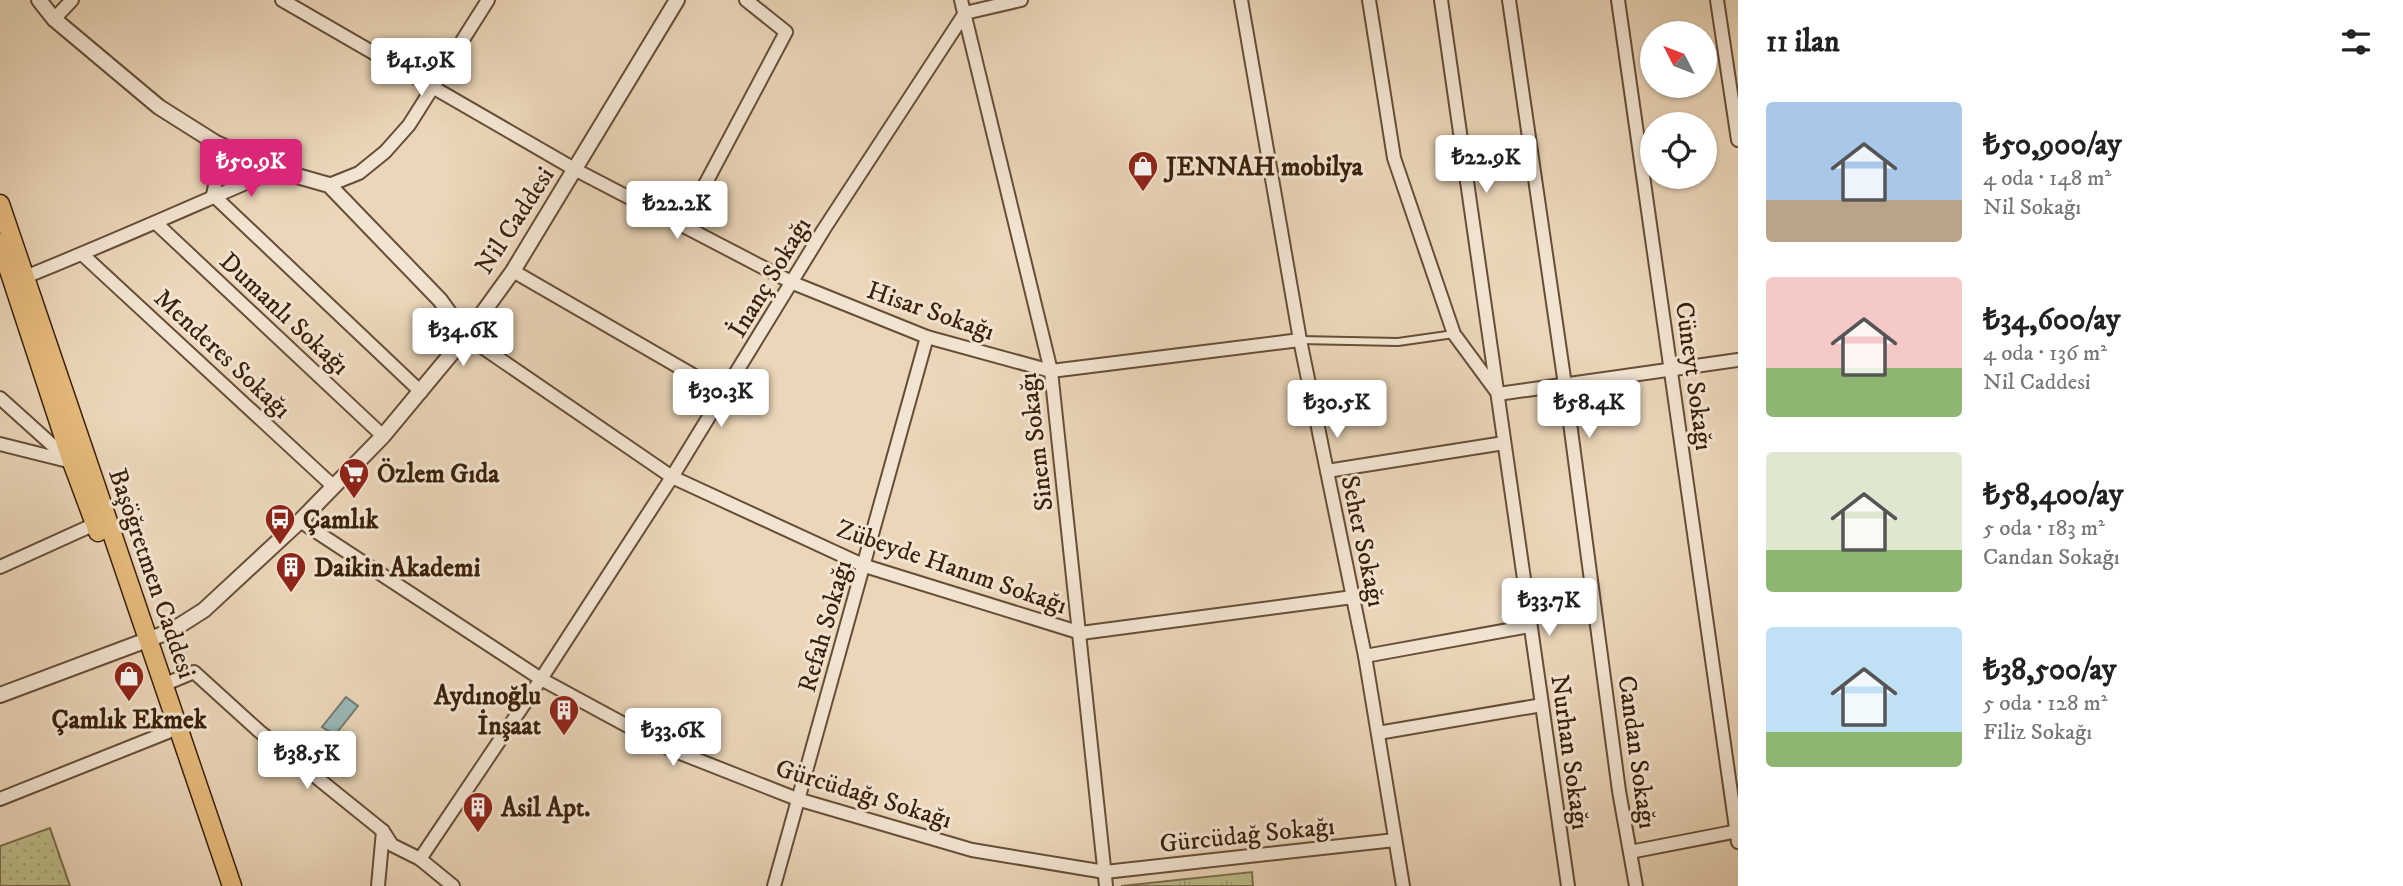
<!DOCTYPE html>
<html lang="tr">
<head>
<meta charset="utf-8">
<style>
  body { margin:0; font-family:"IM FELL DW Pica",serif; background:#f2f2f2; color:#222; height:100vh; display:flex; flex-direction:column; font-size:26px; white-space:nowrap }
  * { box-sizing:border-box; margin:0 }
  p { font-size:23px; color:#767676 }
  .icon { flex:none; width:38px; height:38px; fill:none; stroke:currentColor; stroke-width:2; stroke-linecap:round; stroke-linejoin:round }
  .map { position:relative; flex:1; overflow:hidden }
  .details { display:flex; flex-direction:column; background:#fff; width:665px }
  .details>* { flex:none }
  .needle { width:46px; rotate:312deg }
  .controls { position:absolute; left:1640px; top:21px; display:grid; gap:14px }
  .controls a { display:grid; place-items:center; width:77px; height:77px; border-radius:50%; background:#fff; box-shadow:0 2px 5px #0004; font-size:35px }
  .price { position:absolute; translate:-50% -60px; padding:0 16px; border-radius:7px; background:#fff; color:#222; font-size:23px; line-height:46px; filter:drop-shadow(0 2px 4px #0008) }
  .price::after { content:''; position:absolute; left:50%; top:42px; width:21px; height:16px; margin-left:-10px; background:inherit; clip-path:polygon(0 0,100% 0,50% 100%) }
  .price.current { background:#db2777; color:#fff }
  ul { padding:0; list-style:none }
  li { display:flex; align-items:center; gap:21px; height:175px; padding:0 28px }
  li span { display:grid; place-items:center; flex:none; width:196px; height:140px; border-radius:7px; color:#555 }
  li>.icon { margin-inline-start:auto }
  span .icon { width:84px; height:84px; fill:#fffc; stroke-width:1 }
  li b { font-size:30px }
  h2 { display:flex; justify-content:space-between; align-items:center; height:84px; padding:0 28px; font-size:30px }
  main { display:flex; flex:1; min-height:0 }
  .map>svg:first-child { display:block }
  .grass { fill:url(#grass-tufts); stroke:#7c6e4b; stroke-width:2 }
  .park { fill:url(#park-dots); stroke:#7c6e4b; stroke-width:2 }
  .water { fill:#9ab7b6; stroke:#747b72; stroke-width:2 }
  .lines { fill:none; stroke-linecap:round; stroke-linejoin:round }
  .service-casing { stroke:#664e36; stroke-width:10 }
  .minor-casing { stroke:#664e36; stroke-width:16 }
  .tertiary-casing { stroke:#664e36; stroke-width:18 }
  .primary-casing { stroke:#3a210b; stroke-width:21 }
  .service { stroke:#f2e4d2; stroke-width:6 }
  .minor { stroke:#f2e4d2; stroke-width:12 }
  .tertiary { stroke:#f2e4d2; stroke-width:14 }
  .primary { stroke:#e6bb7c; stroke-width:18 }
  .labels { text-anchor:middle; stroke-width:6; stroke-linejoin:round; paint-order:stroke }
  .poi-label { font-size:26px; font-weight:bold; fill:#3a210b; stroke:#f2e4d2; text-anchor:start }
  .street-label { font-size:26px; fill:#3a210b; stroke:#f2e4d2 }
</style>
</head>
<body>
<main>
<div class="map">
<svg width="1738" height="886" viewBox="0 0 1738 886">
  <defs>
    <pattern id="grass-tufts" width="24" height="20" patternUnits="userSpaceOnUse" patternTransform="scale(1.75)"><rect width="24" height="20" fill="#bdbc8b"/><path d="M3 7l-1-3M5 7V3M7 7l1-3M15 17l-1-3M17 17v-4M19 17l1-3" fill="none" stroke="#a3a177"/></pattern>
    <pattern id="park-dots" width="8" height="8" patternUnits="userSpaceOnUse" patternTransform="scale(1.75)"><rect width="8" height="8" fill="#bdbc8b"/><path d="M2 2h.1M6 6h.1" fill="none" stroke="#a3a177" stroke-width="1.8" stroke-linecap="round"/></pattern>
  </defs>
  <rect width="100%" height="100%" fill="#ebd6b9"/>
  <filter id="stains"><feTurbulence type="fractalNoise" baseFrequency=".00286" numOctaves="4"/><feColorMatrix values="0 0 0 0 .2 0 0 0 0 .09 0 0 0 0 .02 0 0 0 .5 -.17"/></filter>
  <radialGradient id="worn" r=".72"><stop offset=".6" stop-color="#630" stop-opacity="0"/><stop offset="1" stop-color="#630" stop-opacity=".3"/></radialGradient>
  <path class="grass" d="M1252 872 1253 886H1121Z"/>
  <path class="park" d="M50 828 70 886H0V846Z"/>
  <path class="water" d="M346 697 358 706 335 735 322 727Z"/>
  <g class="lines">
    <g class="service-casing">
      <path id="service" d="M1300 340 1398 342 1454 334"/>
    </g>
    <g class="minor-casing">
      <g id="minor">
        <path d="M282 0 576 170 793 283 927 337 1051 371 1300 340"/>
        <path d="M961 0 1051 371 1106 886"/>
        <path d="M1241 0 1300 340 1365 656 1403 886"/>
        <path d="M1369 0 1394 158 1454 334 1496 391"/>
        <path d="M1441 0 1568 886"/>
        <path d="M1509 0 1565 385 1619 791 1636 886"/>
        <path d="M1618 0 1738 842"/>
        <path d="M1717 0 1738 140"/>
        <path d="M54 19 72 0"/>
        <path d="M329 185 359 173 385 152 409 125 488 0"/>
        <path d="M213 195 421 392"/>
        <path d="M213 195 218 172 216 143"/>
        <path d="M157 224 383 436"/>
        <path d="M683 226 786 32 746 0"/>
        <path d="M82 254 333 486"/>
        <path d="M513 271 724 393"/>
        <path d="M25 277C110 243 192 206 276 170"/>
        <path d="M466 336 672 477 865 566 1081 633 1353 597"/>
        <path d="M1498 394 1738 360"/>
        <path d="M0 398 70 461"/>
        <path d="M0 444 68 461"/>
        <path d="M1327 471 1504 443"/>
        <path d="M300 521 541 679 670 749 797 799 972 850 1105 872 1395 840"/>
        <path d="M0 567 95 524"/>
        <path d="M1365 656 1530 626"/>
        <path d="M163 685 194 672 259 731 383 831 392 845 420 859 453 886"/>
        <path d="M1378 733 1542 705"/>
        <path d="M0 799 168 732"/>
        <path d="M1630 852 1738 831"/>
        <path d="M420 859 541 679 672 477 824 229 965 13 1021 0"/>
        <path d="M378 886 383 831"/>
        <path d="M774 886 927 337"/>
      </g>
    </g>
    <g class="tertiary-casing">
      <g id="tertiary">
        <path d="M39 0 54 19 159 107 216 143 276 170 329 185 440 300 466 336"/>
        <path d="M0 695 171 631 204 610 300 521 383 436 466 336 513 271 677 0"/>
      </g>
    </g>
    <g class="primary-casing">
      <g id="primary">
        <path d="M0 204 232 886"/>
        <path d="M0 243 72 462 98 532"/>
      </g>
    </g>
    <use href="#service" class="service"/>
    <use href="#minor" class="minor"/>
    <use href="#tertiary" class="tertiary"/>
    <use href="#primary" class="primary"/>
  </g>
  <defs>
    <g id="shop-pin" transform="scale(1.575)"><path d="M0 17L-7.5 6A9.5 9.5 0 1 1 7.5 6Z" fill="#8f2418" stroke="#f2e4d2"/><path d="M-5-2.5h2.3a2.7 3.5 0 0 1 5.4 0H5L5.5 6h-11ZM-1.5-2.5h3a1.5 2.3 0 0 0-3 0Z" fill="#fff"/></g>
    <g id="supermarket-pin" transform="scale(1.575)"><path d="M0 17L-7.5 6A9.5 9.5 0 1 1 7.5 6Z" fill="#8f2418" stroke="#f2e4d2"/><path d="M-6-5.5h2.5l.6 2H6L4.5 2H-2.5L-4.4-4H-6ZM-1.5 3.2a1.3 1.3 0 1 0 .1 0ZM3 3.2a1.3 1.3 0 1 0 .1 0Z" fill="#fff"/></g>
    <g id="bus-pin" transform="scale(1.575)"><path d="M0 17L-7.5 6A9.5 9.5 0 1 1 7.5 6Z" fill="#8f2418" stroke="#f2e4d2"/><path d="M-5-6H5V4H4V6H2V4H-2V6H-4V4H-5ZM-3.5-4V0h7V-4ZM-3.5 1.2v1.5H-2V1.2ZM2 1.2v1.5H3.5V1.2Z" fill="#fff"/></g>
    <g id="building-pin" transform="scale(1.575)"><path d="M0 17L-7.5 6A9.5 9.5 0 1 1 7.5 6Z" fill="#8f2418" stroke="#f2e4d2"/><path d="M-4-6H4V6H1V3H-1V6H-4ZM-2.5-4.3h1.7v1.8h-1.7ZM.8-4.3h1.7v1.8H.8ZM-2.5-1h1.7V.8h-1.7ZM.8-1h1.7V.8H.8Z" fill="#fff"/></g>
  </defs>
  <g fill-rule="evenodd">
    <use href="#shop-pin" x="1143" y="166"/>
    <use href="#supermarket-pin" x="354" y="473"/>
    <use href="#bus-pin" x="280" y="519"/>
    <use href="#building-pin" x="291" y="567"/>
    <use href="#shop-pin" x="129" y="676"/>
    <use href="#building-pin" x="564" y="710"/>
    <use href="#building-pin" x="478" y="807"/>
  </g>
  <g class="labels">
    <g class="poi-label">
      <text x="1166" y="175">JENNAH mobilya</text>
      <text x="377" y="482">Özlem Gıda</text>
      <text x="303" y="528">Çamlık</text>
      <text x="314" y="576">Daikin Akademi</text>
      <text x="541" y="704" text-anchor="end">Aydınoğlu<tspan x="541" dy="30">İnşaat</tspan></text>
      <text x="129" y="728" text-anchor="middle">Çamlık Ekmek</text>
      <text x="501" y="816">Asil Apt.</text>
    </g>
    <g class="street-label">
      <text transform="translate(514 220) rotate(-57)" y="9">Nil Caddesi</text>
      <text transform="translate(769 277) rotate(-59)" y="9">İnanç Sokağı</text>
      <text transform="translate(931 310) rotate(19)" y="9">Hisar Sokağı</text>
      <text transform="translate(285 313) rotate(43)" y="9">Dumanlı Sokağı</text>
      <text transform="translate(223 353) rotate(43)" y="9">Menderes Sokağı</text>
      <text transform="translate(1695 376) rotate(82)" y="9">Cüneyt Sokağı</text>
      <text transform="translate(1035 442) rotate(-97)" y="9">Sinem Sokağı</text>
      <text transform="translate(1364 541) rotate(78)" y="9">Seher Sokağı</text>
      <text transform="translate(952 566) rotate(19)" y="9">Zübeyde Hanım Sokağı</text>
      <text transform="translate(153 573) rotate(71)" y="9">Başöğretmen Caddesi</text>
      <text transform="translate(824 626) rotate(-74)" y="9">Refah Sokağı</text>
      <text transform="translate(1571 752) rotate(82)" y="9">Nurhan Sokağı</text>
      <text transform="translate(1638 752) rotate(82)" y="9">Candan Sokağı</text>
      <text transform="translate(864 793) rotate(17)" y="9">Gürcüdağı Sokağı</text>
      <text transform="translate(1247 834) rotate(-6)" y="9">Gürcüdağ Sokağı</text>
    </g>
  </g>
  <rect width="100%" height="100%" filter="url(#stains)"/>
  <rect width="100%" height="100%" fill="url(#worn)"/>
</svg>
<div class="controls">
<a><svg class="needle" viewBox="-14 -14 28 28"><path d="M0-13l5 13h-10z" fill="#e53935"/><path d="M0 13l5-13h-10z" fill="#767676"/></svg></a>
<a><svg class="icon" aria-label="locate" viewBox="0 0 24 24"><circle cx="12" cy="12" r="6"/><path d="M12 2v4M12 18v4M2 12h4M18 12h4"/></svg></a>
</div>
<b class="price" style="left:421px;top:98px">₺41.9K</b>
<b class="price" style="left:1486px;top:195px">₺22.9K</b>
<b class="price current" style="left:251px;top:199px">₺50.9K</b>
<b class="price" style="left:677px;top:241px">₺22.2K</b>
<b class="price" style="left:463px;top:368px">₺34.6K</b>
<b class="price" style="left:721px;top:429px">₺30.3K</b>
<b class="price" style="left:1337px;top:440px">₺30.5K</b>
<b class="price" style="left:1589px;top:440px">₺58.4K</b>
<b class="price" style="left:1549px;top:638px">₺33.7K</b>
<b class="price" style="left:673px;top:768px">₺33.6K</b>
<b class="price" style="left:307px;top:791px">₺38.5K</b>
</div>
<section class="details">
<h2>11 ilan<svg class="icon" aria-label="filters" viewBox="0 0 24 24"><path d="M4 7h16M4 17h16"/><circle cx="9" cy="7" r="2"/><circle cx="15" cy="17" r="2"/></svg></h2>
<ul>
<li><span style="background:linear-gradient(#a9c7e8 70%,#b9a48a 0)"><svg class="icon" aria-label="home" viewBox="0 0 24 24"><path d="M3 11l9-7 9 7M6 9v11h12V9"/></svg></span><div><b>₺50,900/ay</b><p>4 oda · 148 m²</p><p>Nil Sokağı</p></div></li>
<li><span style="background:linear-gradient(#f6c9c9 65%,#8fb573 0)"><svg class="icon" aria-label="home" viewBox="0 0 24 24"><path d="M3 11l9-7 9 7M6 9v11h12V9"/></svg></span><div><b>₺34,600/ay</b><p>4 oda · 136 m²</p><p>Nil Caddesi</p></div></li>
<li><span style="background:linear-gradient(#dfe7d0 70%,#8fb573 0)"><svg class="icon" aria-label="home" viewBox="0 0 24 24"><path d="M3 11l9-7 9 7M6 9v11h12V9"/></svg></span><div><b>₺58,400/ay</b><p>5 oda · 183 m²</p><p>Candan Sokağı</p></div></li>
<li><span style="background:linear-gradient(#bfe0f5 75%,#8fb573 0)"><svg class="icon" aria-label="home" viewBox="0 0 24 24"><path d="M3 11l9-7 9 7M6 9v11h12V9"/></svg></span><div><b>₺38,500/ay</b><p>5 oda · 128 m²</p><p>Filiz Sokağı</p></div></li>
</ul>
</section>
</main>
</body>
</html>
